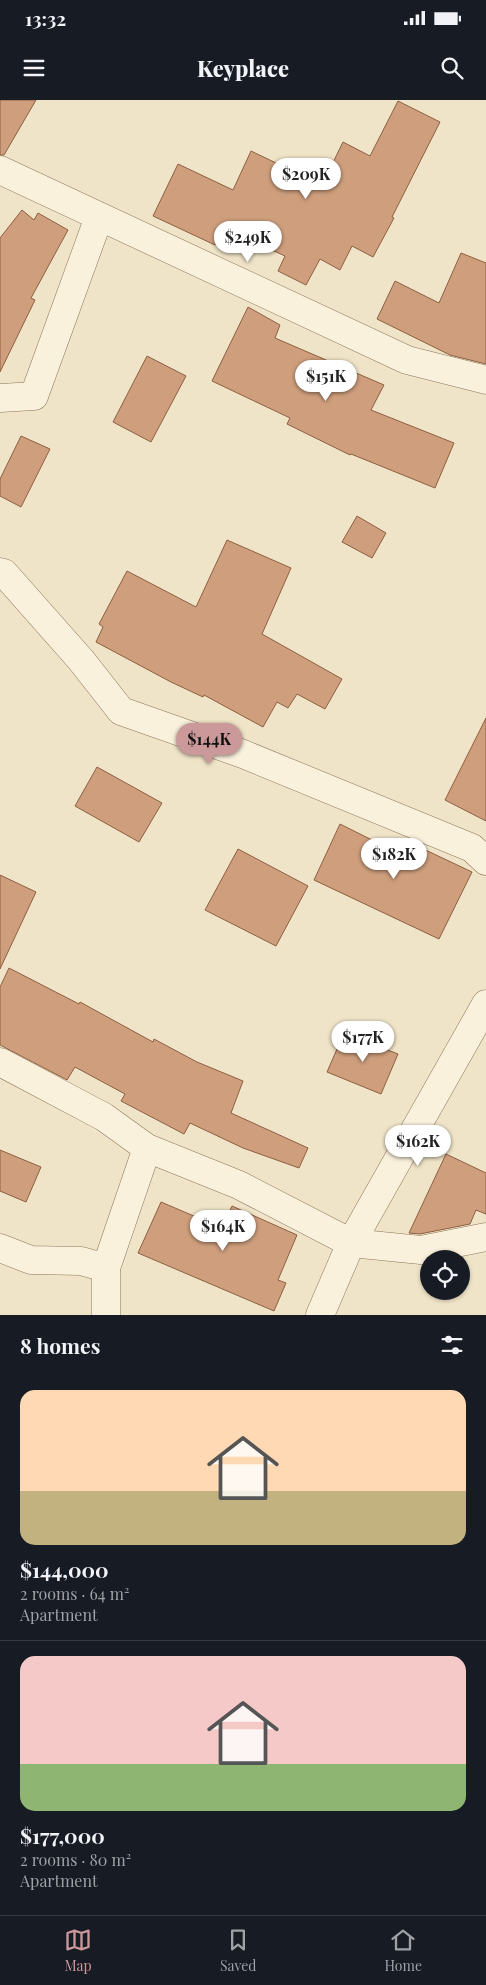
<!DOCTYPE html>
<html lang="en">
<head>
<meta charset="utf-8">
<style>
  body { margin:0; font-family:"Playfair Display",serif; background:#20242c; color:#f1f3f6; height:100vh; display:flex; flex-direction:column; font-size:19px; white-space:nowrap }
  * { box-sizing:border-box; margin:0 }
  p { font-size:16px; color:#9ea1a6 }
  .icon { flex:none; width:28px; height:28px; fill:none; stroke:currentColor; stroke-width:2; stroke-linecap:round; stroke-linejoin:round }
  .map { position:relative; height:1215px; overflow:hidden }
  .side { display:flex; flex-direction:column; background:#171b24; flex:1 }
  .side>* { flex:none }
  .fabs { position:absolute; left:420px; top:1150px; display:grid; gap:10px }
  .fabs a { display:grid; place-items:center; width:50px; height:50px; border-radius:50%; background:#171b24; box-shadow:0 1px 4px #0004; font-size:25px }
  .price { position:absolute; translate:-50% -42px; padding:0 11px; border-radius:18px; background:#fff; color:#222; font-size:16px; line-height:32px; filter:drop-shadow(0 1px 2px #0008) }
  .price::after { content:''; position:absolute; left:50%; top:30px; width:15px; height:11px; margin-left:-8px; background:inherit; clip-path:polygon(0 0,100% 0,50% 100%) }
  .price.active { background:#cc999b; color:#111 }
  ul { padding:0; list-style:none }
  li { display:grid; align-content:center; gap:10px; height:265px; padding:0 20px }
  li+li { border-top:1px solid #363941 }
  li span { display:grid; place-items:center; height:155px; border-radius:15px; color:#555 }
  li>.icon { margin-inline-start:auto }
  span .icon { width:90px; height:90px; fill:#fffc; stroke-width:1 }
  li b { font-size:21px }
  h2 { display:flex; justify-content:space-between; align-items:center; height:60px; padding:0 20px; font-size:21px }
  .status { display:flex; justify-content:space-between; align-items:center; height:35px; padding:0 25px; background:#171b24; direction:ltr }
  .status svg { height:14px; fill:currentColor }
  header { display:flex; justify-content:space-between; align-items:center; height:65px; padding:0 20px; background:#171b24; font-size:22px; font-weight:800 }
  .dock { display:flex; justify-content:space-around; align-items:center; height:70px; border-top:1px solid #363941; background:#171b24; font-size:14px; color:#9ea1a6 }
  .dock a { display:grid; justify-items:center; gap:2px }
  .dock .active { color:#cc999b }
  .map>svg:first-child { display:block }
  .building { fill:#cf9f7d; stroke:#8d5f41 }
  .lines { fill:none; stroke-linecap:round; stroke-linejoin:round }
  .minor-casing { stroke:#8d765c; stroke-width:29 }
  .minor { stroke:#faf1dc; stroke-width:28 }
</style>
</head>
<body>
<div class="status"><b>13:32</b><svg viewBox="0 0 49 12"><path d="M0 12V9h3v3zM5 12V6h3v6zM10 12V3h3v9zM15 12V0h3v12zM26 1h20v11H26zM47 4h2v5h-2z"/></svg></div>
<header><svg class="icon" aria-label="menu" viewBox="0 0 24 24"><path d="M4 6h16M4 12h16M4 18h16"/></svg>Keyplace<svg class="icon" aria-label="search" viewBox="0 0 24 24"><circle cx="10" cy="10" r="6"/><path d="M15 15l6 6"/></svg></header>
<div class="map">
<svg width="486" height="1215" viewBox="0 0 486 1215">
  <rect width="100%" height="100%" fill="#f0e4c8"/>
  <g class="building">
    <path d="M0 0H36L4 55H0Z"/>
    <path d="M398 1 440 22 392 117 394 118 373 157 352 146 340 170 320 159 306 185 278 171 285 156 237 134 230 147 217 141 215 145 153 116 178 64 233 90 251 51 322 85 343 42 370 56Z"/>
    <path d="M22 110 34 120 38 113 68 130 31 198 35 200 0 272V138Z"/>
    <path d="M461 153 486 163V264L450 255 377 219 395 181 439 203Z"/>
    <path d="M248 207 280 225 275 238 384 285 371 310 454 343 435 388 351 354 350 355 287 324 290 318 212 281Z"/>
    <path d="M147 256 186 276 151 342 113 322Z"/>
    <path d="M21 336 50 349 21 407 0 396V379Z"/>
    <path d="M357 416 386 433 372 458 342 442Z"/>
    <path d="M227 440 291 468 262 534 342 579 325 609 297 594 288 608 277 602 263 627 204 595 203 597 171 582 96 542 103 527 99 524 127 471 196 507Z"/>
    <path d="M486 618V721L445 700Z"/>
    <path d="M97 667 162 703 139 742 75 706Z"/>
    <path d="M340 724 388 748 389 746 412 756 417 746 472 772 439 839 314 780Z"/>
    <path d="M238 749 308 786 276 846 205 810Z"/>
    <path d="M0 775 36 792 0 869Z"/>
    <path d="M9 868 79 904 80 902 153 942 154 939 197 962 243 981 231 1013 308 1048 299 1068 243 1048 190 1023 184 1034 121 1001 125 994 75 967 67 980 0 945V887Z"/>
    <path d="M344 933 398 954 381 994 327 972Z"/>
    <path d="M0 1050 41 1067 26 1102 0 1091Z"/>
    <path d="M446 1054 486 1073V1114L476 1110 470 1124 420 1134 409 1133Z"/>
    <path d="M161 1102 222 1128 232 1106 297 1135 278 1180 286 1183 274 1211 138 1153Z"/>
  </g>
  <g class="lines">
    <g class="minor-casing">
      <g id="minor">
        <path d="M0 70 407 260 486 280"/>
        <path d="M0 298 34 296 99 117"/>
        <path d="M0 472 4 473 81 560 121 611 243 654 472 748 486 761"/>
        <path d="M0 962 104 1017 147 1048 239 1085 351 1143 421 1150 486 1137"/>
        <path d="M0 1148 31 1160 81 1161 106 1168"/>
        <path d="M106 1215V1168L147 1048"/>
        <path d="M320 1215 351 1143 486 904"/>
      </g>
    </g>
    <use href="#minor" class="minor"/>
  </g>
</svg>
<div class="fabs">
<a><svg class="icon" aria-label="locate" viewBox="0 0 24 24"><circle cx="12" cy="12" r="6"/><path d="M12 2v4M12 18v4M2 12h4M18 12h4"/></svg></a>
</div>
<b class="price" style="left:306px;top:100px">$209K</b>
<b class="price" style="left:248px;top:163px">$249K</b>
<b class="price" style="left:326px;top:302px">$151K</b>
<b class="price active" style="left:209px;top:665px">$144K</b>
<b class="price" style="left:394px;top:780px">$182K</b>
<b class="price" style="left:363px;top:963px">$177K</b>
<b class="price" style="left:418px;top:1067px">$162K</b>
<b class="price" style="left:223px;top:1152px">$164K</b>
</div>
<section class="side">
<h2>8 homes<svg class="icon" aria-label="filters" viewBox="0 0 24 24"><path d="M4 7h16M4 17h16"/><circle cx="9" cy="7" r="2"/><circle cx="15" cy="17" r="2"/></svg></h2>
<ul>
<li><span style="background:linear-gradient(#ffd9b3 65%,#c2b280 0)"><svg class="icon" aria-label="home" viewBox="0 0 24 24"><path d="M3 11l9-7 9 7M6 9v11h12V9"/></svg></span><div><b>$144,000</b><p>2 rooms · 64 m²</p><p>Apartment</p></div></li>
<li><span style="background:linear-gradient(#f6c9c9 70%,#8fb573 0)"><svg class="icon" aria-label="home" viewBox="0 0 24 24"><path d="M3 11l9-7 9 7M6 9v11h12V9"/></svg></span><div><b>$177,000</b><p>2 rooms · 80 m²</p><p>Apartment</p></div></li>
</ul>
</section>
<nav class="dock">
<a class="active"><svg class="icon" aria-label="map" viewBox="0 0 24 24"><path d="M3 6l6-2 6 2 6-2v14l-6 2-6-2-6 2zM9 4v14M15 6v14"/></svg>Map</a>
<a><svg class="icon" aria-label="saved" viewBox="0 0 24 24"><path d="M7 4h10v16l-5-4-5 4z"/></svg>Saved</a>
<a><svg class="icon" aria-label="home" viewBox="0 0 24 24"><path d="M3 11l9-7 9 7M6 9v11h12V9"/></svg>Home</a>
</nav>
</body>
</html>
